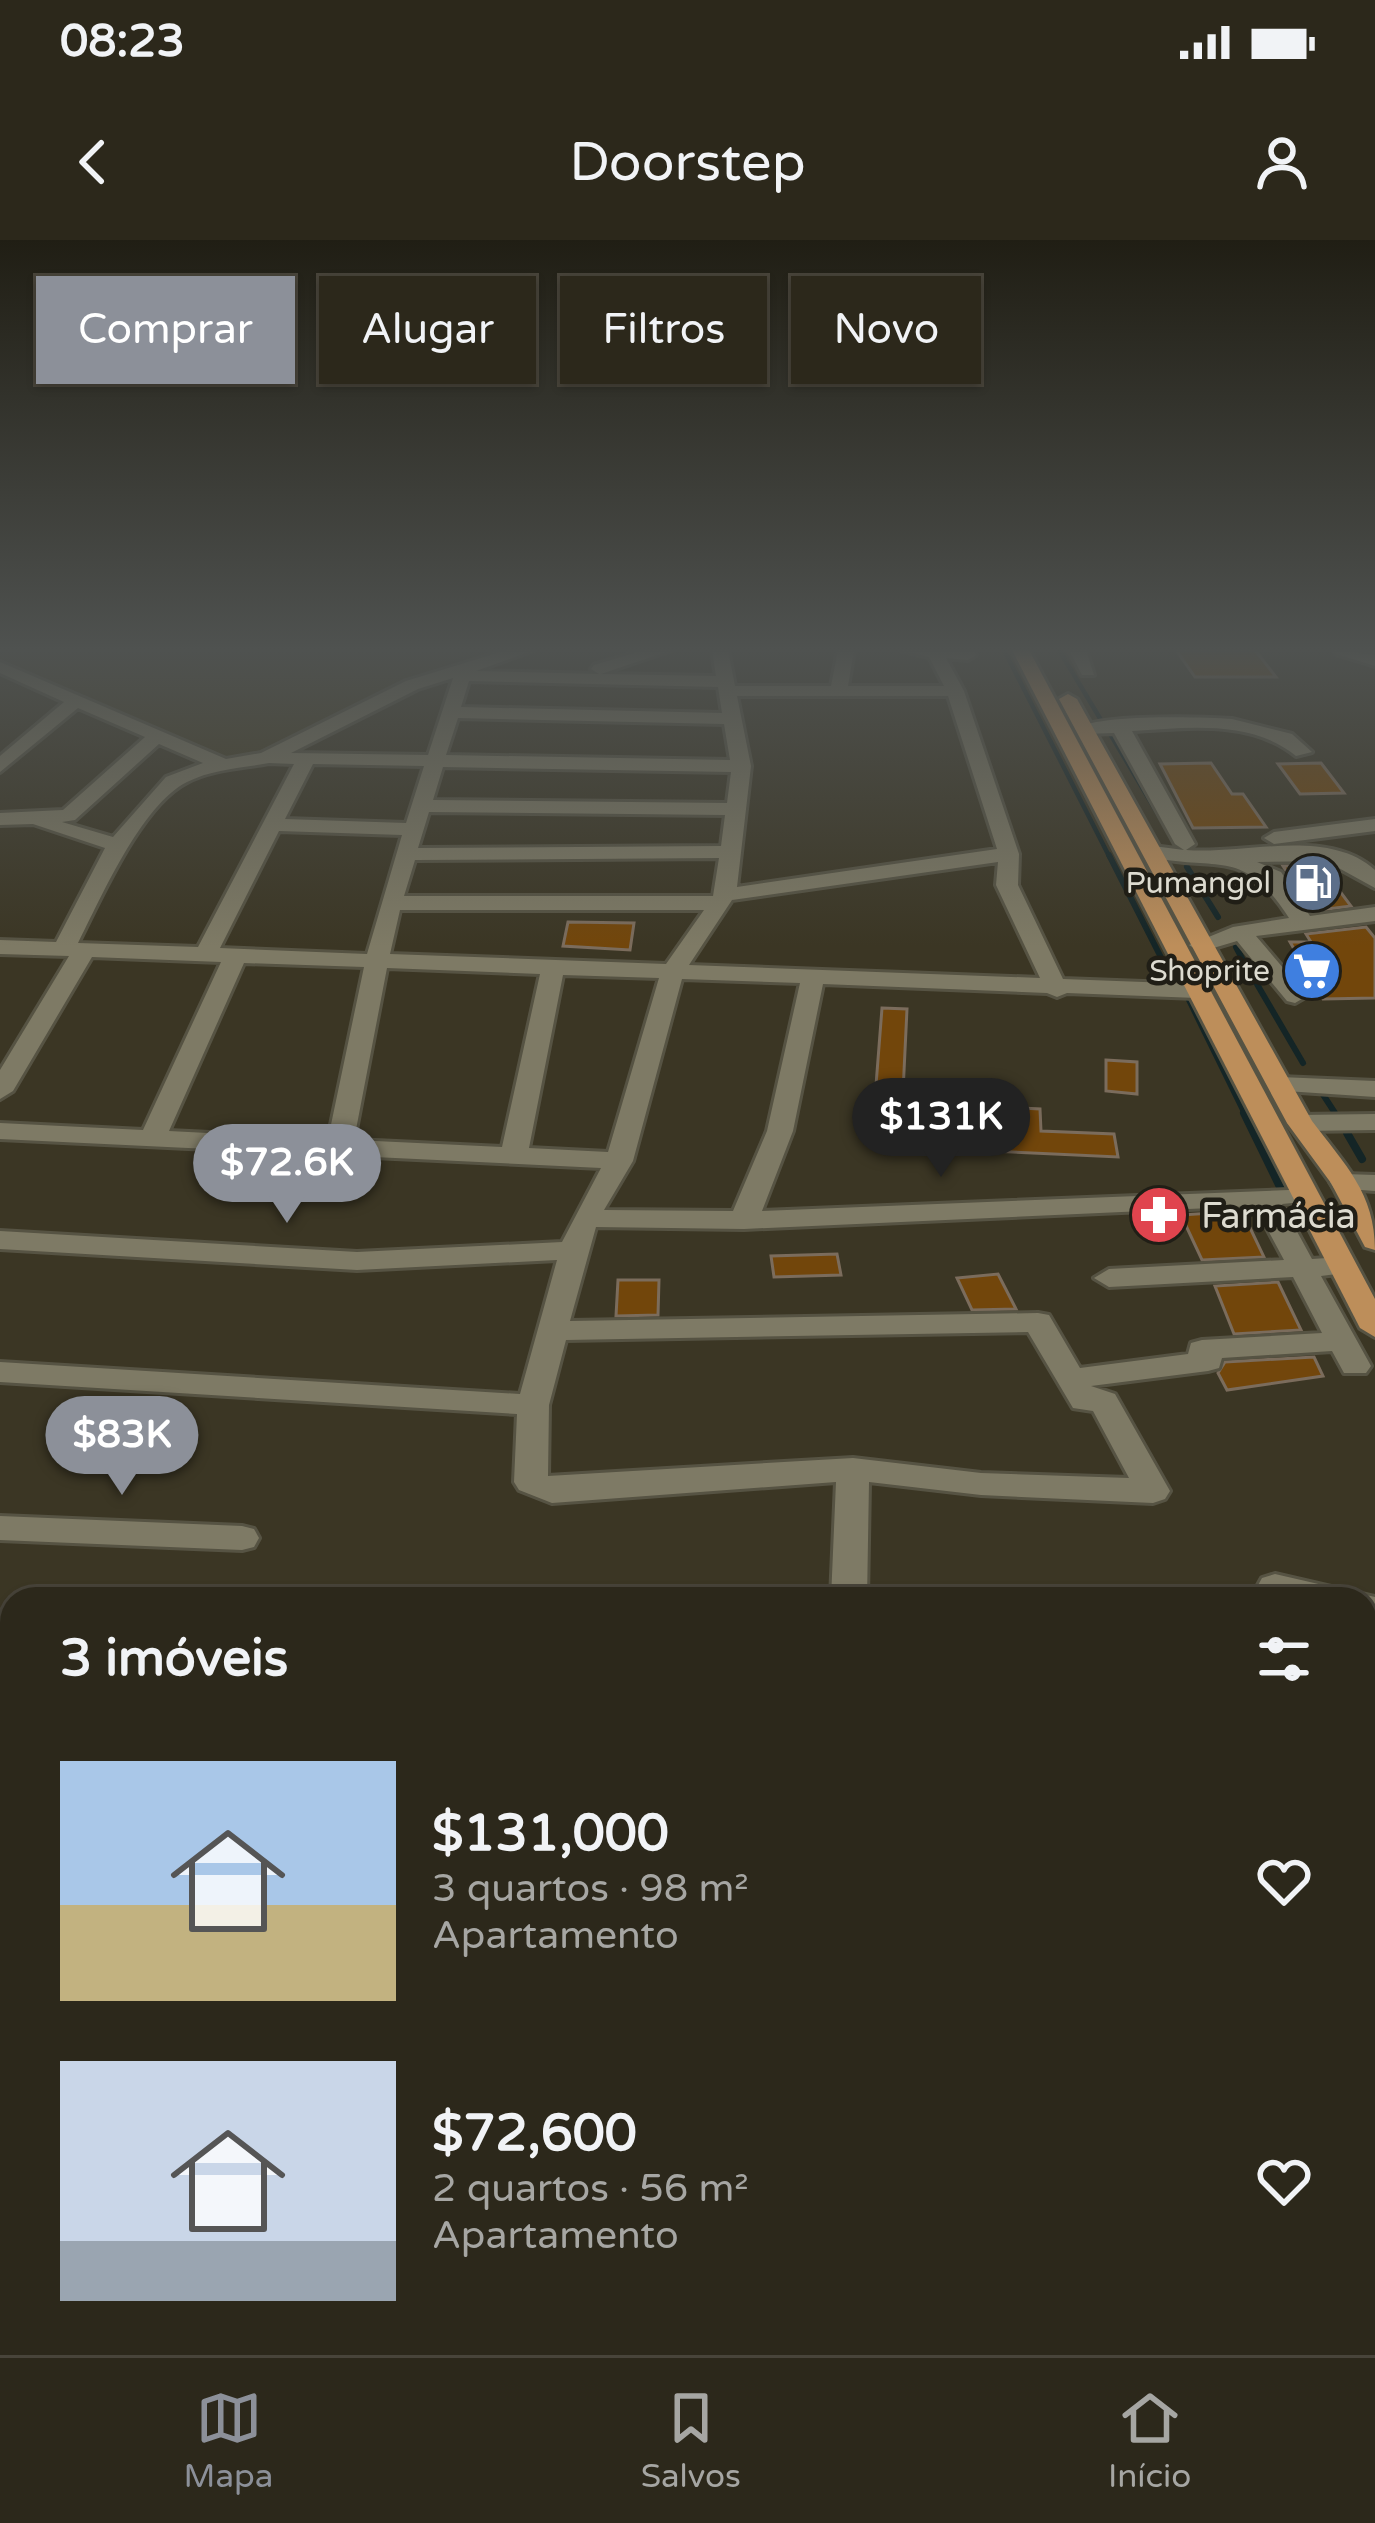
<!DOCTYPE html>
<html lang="pt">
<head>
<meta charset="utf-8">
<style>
  body { margin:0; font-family:"Varela Round",sans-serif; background:#383428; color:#f1f3f6; height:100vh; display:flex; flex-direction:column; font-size:45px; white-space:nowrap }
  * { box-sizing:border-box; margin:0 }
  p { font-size:39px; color:#a6a6a3 }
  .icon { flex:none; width:66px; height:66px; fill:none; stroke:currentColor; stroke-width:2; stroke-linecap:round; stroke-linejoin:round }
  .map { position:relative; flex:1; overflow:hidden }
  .drawer { position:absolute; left:0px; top:1347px; width:1377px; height:768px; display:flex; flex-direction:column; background:#2c281b; border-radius:36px 36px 0 0; box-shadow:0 3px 9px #0004,0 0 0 3px #48443a }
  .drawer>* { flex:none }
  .hud { position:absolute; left:36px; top:36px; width:1305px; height:108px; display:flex; gap:24px }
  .price { position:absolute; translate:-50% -102px; padding:0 27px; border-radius:42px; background:#8c9099; color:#fff; font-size:39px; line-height:78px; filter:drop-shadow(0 3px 6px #0008) }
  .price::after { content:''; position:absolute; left:50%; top:72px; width:36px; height:27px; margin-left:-18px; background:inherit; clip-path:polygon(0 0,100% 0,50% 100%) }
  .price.current { background:#222; color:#fff }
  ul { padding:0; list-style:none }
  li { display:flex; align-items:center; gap:36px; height:300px; padding:0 60px }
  li span { display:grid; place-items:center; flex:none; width:336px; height:240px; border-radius:0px; color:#555 }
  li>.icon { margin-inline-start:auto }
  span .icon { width:144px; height:144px; fill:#fffc; stroke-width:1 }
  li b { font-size:51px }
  h2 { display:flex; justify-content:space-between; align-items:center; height:144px; padding:0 60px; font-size:51px }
  .chip { padding:0 42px; border-radius:0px; background:#2c281b; box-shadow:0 3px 9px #0004,0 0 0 3px #48443a; font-size:42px; line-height:108px }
  .chip.current { background:#8c9099; color:#fff }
  .status { display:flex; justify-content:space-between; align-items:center; height:84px; padding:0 60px; background:#2c281b; direction:ltr }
  .status svg { height:33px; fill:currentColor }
  header { display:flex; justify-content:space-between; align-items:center; height:156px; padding:0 60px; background:#2c281b; font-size:54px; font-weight:600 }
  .tab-bar { display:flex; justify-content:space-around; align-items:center; height:168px; border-top:3px solid #48443a; background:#2c281b; font-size:33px; color:#a6a6a3 }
  .tab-bar a { display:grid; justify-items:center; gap:6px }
  .tab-bar .current { color:#8c9099 }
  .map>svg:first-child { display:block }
  .built { fill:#423c23 }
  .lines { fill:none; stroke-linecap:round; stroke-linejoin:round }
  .stream-far2 { stroke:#142526; stroke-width:4.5 }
  .stream-far1 { stroke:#142526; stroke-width:6 }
  .stream { stroke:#142526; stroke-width:8 }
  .building { fill:#72460b; stroke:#7b6c5c; stroke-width:3 }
  .minor-casing { stroke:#565343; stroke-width:6 }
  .major-casing { stroke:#565343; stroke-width:6 }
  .minor { fill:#7e7a65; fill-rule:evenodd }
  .major { fill:#bd8e5a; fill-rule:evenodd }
  .labels { text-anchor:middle; stroke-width:9; stroke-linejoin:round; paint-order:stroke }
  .far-poi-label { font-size:30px; fill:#dddbd0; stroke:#201e16; text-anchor:end }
  .poi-label { font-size:36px; fill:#dddbd0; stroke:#201e16; text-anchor:start }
</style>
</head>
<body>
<div class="status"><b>08:23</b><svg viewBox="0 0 49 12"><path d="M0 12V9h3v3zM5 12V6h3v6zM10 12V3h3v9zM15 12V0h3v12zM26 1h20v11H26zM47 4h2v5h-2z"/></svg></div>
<header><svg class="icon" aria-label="back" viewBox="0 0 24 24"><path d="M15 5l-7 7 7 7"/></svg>Doorstep<svg class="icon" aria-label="person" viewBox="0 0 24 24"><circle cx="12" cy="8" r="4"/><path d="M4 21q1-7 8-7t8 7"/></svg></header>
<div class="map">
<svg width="1375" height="2115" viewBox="0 0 1375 2115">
  <rect width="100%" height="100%" fill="#3b3624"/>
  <path class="built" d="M13 410H476L237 523 0 421V415Z"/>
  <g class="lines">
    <g class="stream-far2">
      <path d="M1004 410 1110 618"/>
      <path d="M1059 410 1104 485"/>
      <path d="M1109 492 1165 586"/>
    </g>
    <g class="stream-far1">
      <path d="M1109 615 1174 743"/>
      <path d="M1187 627 1218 677"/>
      <path d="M1236 707 1245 724"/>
      <path d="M1254 739 1303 823"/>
      <path d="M1189 760 1246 876"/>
      <path d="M1322 853 1335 873"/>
    </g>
    <g class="stream">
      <path d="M1244 873 1282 951"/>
      <path d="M1347 893 1362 919"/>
    </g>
  </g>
  <g class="building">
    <path d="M1176 410H1255L1276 437H1195Z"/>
    <path d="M1211 523 1232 554H1243L1266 587 1193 588 1160 524Z"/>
    <path d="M1321 523 1344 553 1300 554 1278 524Z"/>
    <path d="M1283 626H1321L1351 666 1312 671Z"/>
    <path d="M568 682 634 683 630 710 563 706Z"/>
    <path d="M1366 687 1375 698V758L1323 759 1290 702H1311L1306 694Z"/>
    <path d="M882 768 907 769 902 873 874 871Z"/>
    <path d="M1106 820 1137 822V854L1106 851Z"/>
    <path d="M968 865 1040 869 1041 891 1114 894 1118 917 971 910Z"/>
    <path d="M1242 971 1264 1017 1202 1020 1181 975Z"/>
    <path d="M837 1014 841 1035 774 1037 771 1016Z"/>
    <path d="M998 1034 1016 1069 972 1070 957 1038Z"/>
    <path d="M618 1040H659L658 1075 616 1076Z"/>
    <path d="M1278 1042 1301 1090 1234 1094 1215 1046Z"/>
    <path d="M1314 1117 1323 1136 1227 1150 1218 1133 1225 1122Z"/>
  </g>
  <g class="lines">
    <g class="minor-casing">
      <g id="minor">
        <path d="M507 410H534L476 431 599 434 591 429 594 425 645 410H672L601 434 716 436 712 410H728L735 446H831L838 410H854L848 446H944L929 417 900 410 974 411 976 415 968 420 946 418 964 451 1019 614 1018 645 1063 739 1197 744 1209 751 1197 758 1067 753 1057 757 1047 753 823 744 793 891 762 971 1313 949 1317 955 1313 961 1282 964 1312 1019 1342 1017 1357 1026 1352 1032 1321 1036 1371 1126 1366 1133H1344L1332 1111 1222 1118 1219 1128 1208 1131 1091 1146 1115 1154 1170 1251 1165 1259 1153 1263 981 1255 869 1242 867 1359H831L836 1242 552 1263 519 1250 514 1242 517 1174 0 1142V1122L520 1154 557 1020 357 1030 0 1009V991L357 1012 562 1002 601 928 0 899V883L143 890 221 722 92 717 13 851 0 859V830L69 716 0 714V700L56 702 105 608 33 584 0 585V573L63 570 145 497 78 468 0 532V516L64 462 0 433V422L226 519 261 513 406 441ZM453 438 428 515 291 513 418 449ZM469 441 718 447 722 473 461 467ZM737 456H948L997 609 737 647 751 526ZM458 478 724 484 730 520 446 515ZM159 504 203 523 166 537 113 597 62 582 75 580ZM269 523 294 524 198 707 78 703C101 658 141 565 187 542 212 529 242 528 269 523ZM313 524 424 526 406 583 285 579ZM443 527 731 532 727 563 433 560ZM429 572 725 575 721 606 418 608ZM279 591 402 595 367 714 220 708ZM719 618 713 656H404L415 620ZM998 622 996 645 1040 738 689 725 732 660ZM400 670H704L666 724 390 714ZM244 723 364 727 328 899 169 891ZM387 728 540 734 502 907 354 900ZM563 735 659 738 608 912 529 908ZM682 739 800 743 767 891 733 971 604 970 633 921ZM1255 966 1284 1020 1109 1029 1094 1038 1109 1047 1293 1037 1322 1093 1202 1100 1191 1103 1188 1114 1080 1128 1049 1075 1038 1073 570 1081 596 987 744 989ZM1028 1092 1073 1168 1093 1171 1129 1238 981 1233 853 1218 548 1236 549 1165 566 1100Z"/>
        <path d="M1069 410H1086L1094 435H1082Z"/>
        <path d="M1334 410 1375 415V426L1336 414Z"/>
        <path d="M1232 479 1292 494 1312 512 1296 516C1251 479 1187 488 1132 491L1195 604 1186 610C1244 615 1327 587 1375 630V648L1326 621 1257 622 1281 632 1310 676 1375 667V681L1256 696 1307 756 1295 763 1287 761 1267 737 1207 736V726L1255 723 1237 701 1200 712 1189 705 1233 687 1289 678C1242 605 1219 633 1146 616L1143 612 1153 606 1184 610 1175 604 1114 493 1084 494 1075 489C1098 474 1201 477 1232 479Z"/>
        <path d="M1375 579V591L1274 604 1264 598 1274 592Z"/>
        <path d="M1280 837 1375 841V857L1271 850 1267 845 1271 840Z"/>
        <path d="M1375 874V890L1300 891 1287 883 1300 875Z"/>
        <path d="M1344 934 1375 935V951L1334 948 1330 942Z"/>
        <path d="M0 1276 242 1286 254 1289 259 1298 254 1307 242 1310 0 1300Z"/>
        <path d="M1275 1334 1375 1357V1386L1365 1383V1359L1262 1356 1257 1347 1262 1338Z"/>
        <rect x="0" y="1436" width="12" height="30"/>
        <path d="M1365 1555H1375V1589L1365 1587Z"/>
        <path d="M0 1653 12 1654V1690L0 1689Z"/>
        <rect x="1365" y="1749" width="10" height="40"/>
        <path d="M0 1882 12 1883V1929L0 1928Z"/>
        <rect x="1365" y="1942" width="10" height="48"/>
      </g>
    </g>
    <g class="major-casing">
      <g id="major">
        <path d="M1012 410H1029L1375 1059V1097L1360 1088Z"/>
        <path d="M1068 454 1077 459 1312 881C1345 925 1375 953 1375 1010L1365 1007 1331 943 1287 883 1059 459Z"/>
      </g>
    </g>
    <use href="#minor" class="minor"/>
    <use href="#major" class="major"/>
  </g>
  <linearGradient id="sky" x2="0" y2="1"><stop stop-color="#201e14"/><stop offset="0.58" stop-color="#4f5250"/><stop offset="1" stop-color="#4f5250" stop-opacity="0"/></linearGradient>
  <rect width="1375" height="706" fill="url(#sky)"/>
  <defs>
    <g id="fuel-disc" transform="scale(3)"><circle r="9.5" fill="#5c6f8a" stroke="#201e16"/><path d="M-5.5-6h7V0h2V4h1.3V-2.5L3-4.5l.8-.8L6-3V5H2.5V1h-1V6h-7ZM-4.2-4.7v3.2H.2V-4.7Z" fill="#fff"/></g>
    <g id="supermarket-disc" transform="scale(3)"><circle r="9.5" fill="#3f7fe0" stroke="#201e16"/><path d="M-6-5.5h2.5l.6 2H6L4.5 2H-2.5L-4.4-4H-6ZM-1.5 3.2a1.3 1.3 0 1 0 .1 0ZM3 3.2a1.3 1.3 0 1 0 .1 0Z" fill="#fff"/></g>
    <g id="pharmacy-disc" transform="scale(3)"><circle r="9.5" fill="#e0444e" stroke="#201e16"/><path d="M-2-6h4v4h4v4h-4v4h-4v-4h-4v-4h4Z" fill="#fff"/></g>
  </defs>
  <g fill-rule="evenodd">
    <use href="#fuel-disc" x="1313" y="643"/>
    <use href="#supermarket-disc" x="1312" y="731"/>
    <use href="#pharmacy-disc" x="1159" y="975"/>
  </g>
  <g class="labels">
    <g class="far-poi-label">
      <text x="1271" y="653">Pumangol</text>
      <text x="1270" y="741">Shoprite</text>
    </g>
    <g class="poi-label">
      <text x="1201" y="988">Farmácia</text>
    </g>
  </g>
</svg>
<b class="price current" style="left:941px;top:940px">$131K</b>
<b class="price" style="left:287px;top:986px">$72.6K</b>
<b class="price" style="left:122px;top:1258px">$83K</b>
<div class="hud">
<a class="chip current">Comprar</a>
<a class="chip">Alugar</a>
<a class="chip">Filtros</a>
<a class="chip">Novo</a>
</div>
<section class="drawer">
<h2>3 imóveis<svg class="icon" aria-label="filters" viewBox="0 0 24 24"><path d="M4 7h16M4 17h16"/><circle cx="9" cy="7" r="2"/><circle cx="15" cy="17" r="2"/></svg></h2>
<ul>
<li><span style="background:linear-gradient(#a9c7e8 60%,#c2b280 0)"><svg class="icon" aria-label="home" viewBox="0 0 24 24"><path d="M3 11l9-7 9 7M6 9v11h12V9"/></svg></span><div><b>$131,000</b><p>3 quartos · 98 m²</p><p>Apartamento</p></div><svg class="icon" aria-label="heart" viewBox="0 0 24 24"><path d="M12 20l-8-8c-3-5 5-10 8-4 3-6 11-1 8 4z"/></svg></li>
<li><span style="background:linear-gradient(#c9d6e8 75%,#9aa5b1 0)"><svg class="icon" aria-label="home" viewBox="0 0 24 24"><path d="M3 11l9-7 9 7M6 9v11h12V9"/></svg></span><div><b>$72,600</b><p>2 quartos · 56 m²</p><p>Apartamento</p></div><svg class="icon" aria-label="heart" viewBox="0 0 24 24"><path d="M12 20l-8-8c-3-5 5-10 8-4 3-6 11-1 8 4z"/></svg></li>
</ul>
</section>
</div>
<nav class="tab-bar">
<a class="current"><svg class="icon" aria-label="map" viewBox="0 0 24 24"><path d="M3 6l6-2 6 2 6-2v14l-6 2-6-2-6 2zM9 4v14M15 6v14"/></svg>Mapa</a>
<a><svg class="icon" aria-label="saved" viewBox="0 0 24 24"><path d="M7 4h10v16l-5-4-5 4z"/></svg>Salvos</a>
<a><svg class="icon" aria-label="home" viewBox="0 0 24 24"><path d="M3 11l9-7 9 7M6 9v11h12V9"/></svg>Início</a>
</nav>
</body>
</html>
